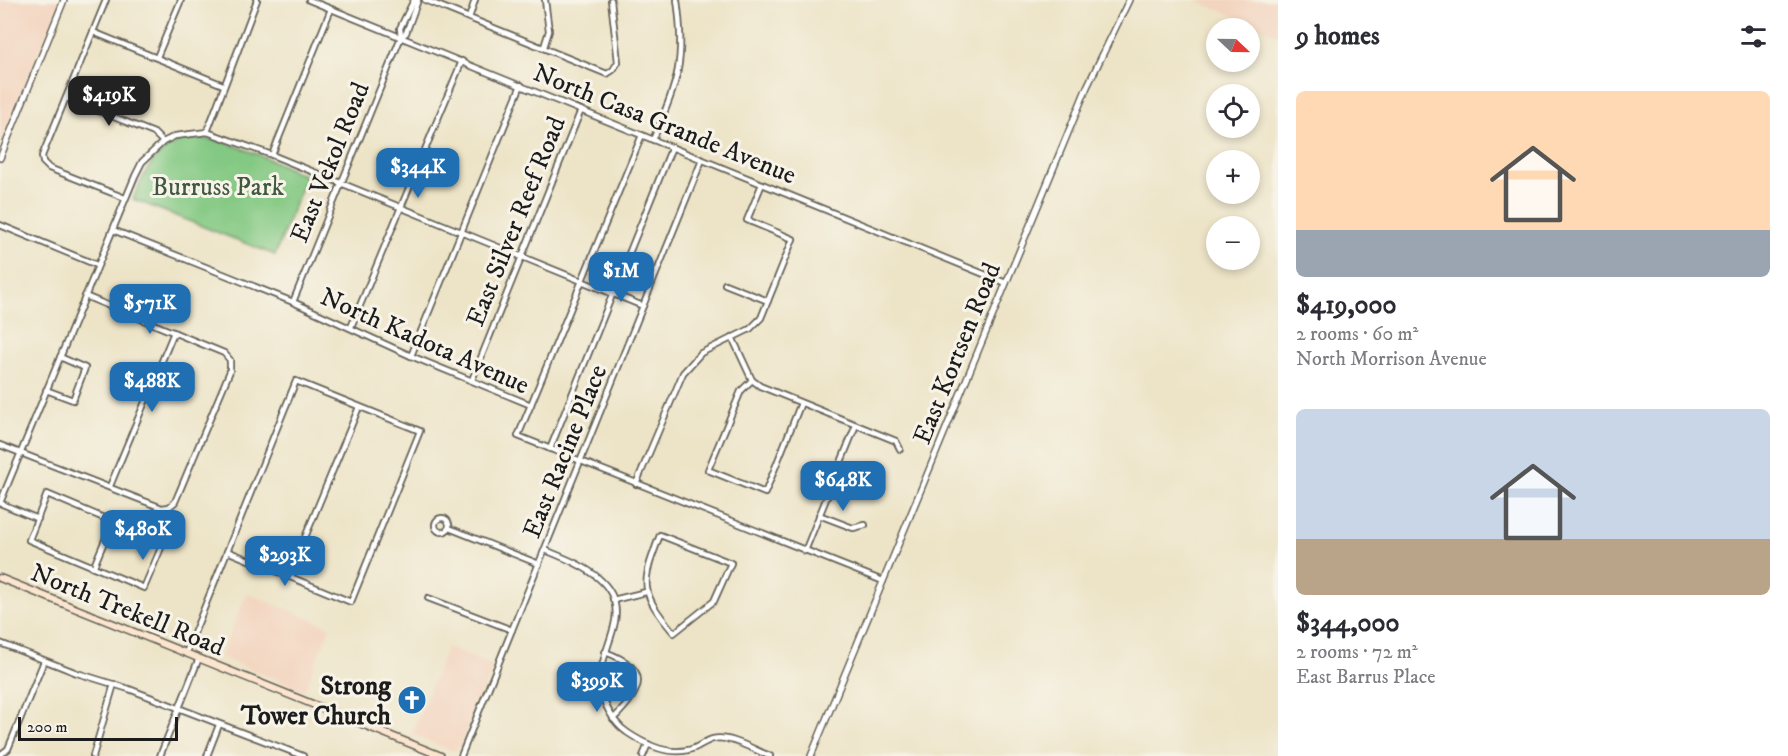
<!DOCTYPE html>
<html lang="en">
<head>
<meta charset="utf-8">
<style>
  body { margin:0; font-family:"IM FELL DW Pica",serif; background:#f2f2f3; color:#2b2b33; height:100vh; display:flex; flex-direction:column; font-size:22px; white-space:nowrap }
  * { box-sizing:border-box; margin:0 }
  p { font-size:20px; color:#7c7c81 }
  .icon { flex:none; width:33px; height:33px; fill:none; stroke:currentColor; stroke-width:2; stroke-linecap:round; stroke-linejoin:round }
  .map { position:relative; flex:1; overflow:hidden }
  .sheet { display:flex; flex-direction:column; background:#fff; width:510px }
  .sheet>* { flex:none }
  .needle { width:39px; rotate:112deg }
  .tools { position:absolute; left:1206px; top:18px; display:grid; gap:12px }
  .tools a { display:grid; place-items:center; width:54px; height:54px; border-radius:50%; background:#fff; box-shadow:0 3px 9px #0003; font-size:30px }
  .scale { position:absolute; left:18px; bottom:15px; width:160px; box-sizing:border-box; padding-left:6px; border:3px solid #1c1c1c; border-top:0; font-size:16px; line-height:21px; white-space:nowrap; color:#1c1c1c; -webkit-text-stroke:4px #f7f3e8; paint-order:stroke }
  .price { position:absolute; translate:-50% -51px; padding:0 14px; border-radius:12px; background:#1f6fb2; color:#fff; font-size:20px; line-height:39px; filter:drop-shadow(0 2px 3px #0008) }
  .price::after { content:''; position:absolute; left:50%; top:36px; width:18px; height:14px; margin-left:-9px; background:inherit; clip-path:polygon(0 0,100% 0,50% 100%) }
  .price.current { background:#222; color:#fff }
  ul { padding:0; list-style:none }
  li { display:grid; align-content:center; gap:12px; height:318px; padding:0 18px }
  li span { display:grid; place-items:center; height:186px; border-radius:9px; color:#555 }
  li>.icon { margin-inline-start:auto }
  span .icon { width:108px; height:108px; fill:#fffc; stroke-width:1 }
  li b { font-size:26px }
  h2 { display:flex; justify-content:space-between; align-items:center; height:72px; padding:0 18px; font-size:26px }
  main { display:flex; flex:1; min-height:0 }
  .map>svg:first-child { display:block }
  .built { fill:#f3d4be }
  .green { fill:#84c983; stroke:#507250; stroke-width:1.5 }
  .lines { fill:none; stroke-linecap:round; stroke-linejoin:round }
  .minor-casing { stroke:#656258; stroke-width:8 }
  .tertiary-casing { stroke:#656258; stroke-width:8 }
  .secondary-casing { stroke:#656258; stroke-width:9 }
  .minor { stroke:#fff; stroke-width:4.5 }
  .tertiary { stroke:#fff; stroke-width:5 }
  .secondary { stroke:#fce5cf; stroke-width:6 }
  .labels { text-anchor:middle; stroke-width:6; stroke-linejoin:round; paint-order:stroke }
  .street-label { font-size:26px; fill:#1c1c1c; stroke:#f7f3e8 }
  .park-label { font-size:26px; fill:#405940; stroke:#f7f3e8 }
  .poi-label { font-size:26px; font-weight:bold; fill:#1c1c1c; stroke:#f7f3e8; text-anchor:end }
</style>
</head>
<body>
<main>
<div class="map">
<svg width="1278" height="756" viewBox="0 0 1278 756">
  <rect width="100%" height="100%" fill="#f7f3e8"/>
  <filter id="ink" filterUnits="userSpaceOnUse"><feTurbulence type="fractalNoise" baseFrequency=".0167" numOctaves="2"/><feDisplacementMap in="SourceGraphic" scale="12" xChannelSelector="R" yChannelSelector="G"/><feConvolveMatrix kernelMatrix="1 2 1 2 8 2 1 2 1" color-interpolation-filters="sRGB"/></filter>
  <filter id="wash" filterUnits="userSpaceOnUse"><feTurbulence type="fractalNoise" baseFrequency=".008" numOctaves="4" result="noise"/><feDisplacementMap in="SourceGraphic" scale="24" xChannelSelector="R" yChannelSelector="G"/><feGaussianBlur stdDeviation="1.35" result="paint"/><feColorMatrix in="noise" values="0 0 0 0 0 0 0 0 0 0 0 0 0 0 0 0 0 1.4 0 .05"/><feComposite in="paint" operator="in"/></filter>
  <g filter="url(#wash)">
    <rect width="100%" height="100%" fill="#ede4c7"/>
    <g class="built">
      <path d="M0 0H60L0 147Z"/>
      <path d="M1195 0H1278V35Z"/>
      <path d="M247 593 330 627 304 691 220 657Z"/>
      <path d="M447 647 494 666 461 747 452 751 412 734Z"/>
    </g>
    <path class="green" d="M187 139C227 135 270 161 306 176L275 255 133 199C145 171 155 148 187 139Z"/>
  </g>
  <g filter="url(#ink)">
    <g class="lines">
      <g class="minor-casing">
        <g id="minor">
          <path d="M106 0 42 156 43 162 49 168 125 198"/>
          <path d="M309 0 1006 283"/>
          <path d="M425 0 607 74 613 70 618 62 611 0"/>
          <path d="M469 18 475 0"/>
          <path d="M93 32 223 85"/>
          <path d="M401 37 406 33 418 0"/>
          <path d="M544 47 549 31 545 0"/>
          <path d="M157 57 181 0"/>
          <path d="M66 98 154 133 163 142"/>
          <path d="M207 132 257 0"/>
          <path d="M642 135 518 436 883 581"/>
          <path d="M653 140C677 82 686 64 677 0"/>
          <path d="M272 155 331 9"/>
          <path d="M0 225 97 265"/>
          <path d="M113 230 293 302 411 356 531 405"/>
          <path d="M725 284 768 301"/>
          <path d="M293 302 401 37 400 28 414 0"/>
          <path d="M351 327 462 61"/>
          <path d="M732 337 752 380 760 386 896 441 900 449"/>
          <path d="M411 356 521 85"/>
          <path d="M472 380 581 110"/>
          <path d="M752 380 741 391 708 470 765 493 801 403"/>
          <path d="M46 390 73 400 85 368 60 357"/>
          <path d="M0 445 162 508 169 507 175 502 230 371V360L224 353 85 296"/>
          <path d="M550 449 672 147"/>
          <path d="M636 484 683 373 701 353 750 329 761 318 793 239 747 220 762 184"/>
          <path d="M110 486 174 332"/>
          <path d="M47 494 163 543 144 588 29 540Z"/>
          <path d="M0 503 135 176 142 162 163 142 175 136 207 132 272 155 643 306"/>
          <path d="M0 503 38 519"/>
          <path d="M819 515 853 528 865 525"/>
          <circle cx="442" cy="525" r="7"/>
          <path d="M449 528 539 564"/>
          <path d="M660 535 731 563 714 601 674 633C639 591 641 585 660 535Z"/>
          <path d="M545 550C577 563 626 581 614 626 607 654 594 672 604 701 609 713 617 726 628 733 646 745 667 755 688 750 697 749 704 741 713 739 730 735 754 750 770 756"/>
          <path d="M805 551 856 425"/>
          <path d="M94 566 112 523"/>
          <path d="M289 576 359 407"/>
          <path d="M428 598 512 630"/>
          <path d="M613 600 646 592"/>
          <path d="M0 643 77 673 129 689 303 756"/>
          <path d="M605 652C652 669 643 690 613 719"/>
          <path d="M186 653 296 381 420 431 351 602 227 551"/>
          <path d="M0 755 8 749 44 661"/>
          <path d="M93 756 114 684"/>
          <path d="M160 756 199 658"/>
          <path d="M207 756 219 725"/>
          <path d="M461 756 702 160"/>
          <path d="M643 756 648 744"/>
        </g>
      </g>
      <g class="tertiary-casing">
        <g id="tertiary">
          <path d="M0 158 64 0"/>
          <path d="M811 756 1087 87 1129 0"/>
        </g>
      </g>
      <g class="secondary-casing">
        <path id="secondary" d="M0 578 441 756"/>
      </g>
      <use href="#minor" class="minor"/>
      <use href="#tertiary" class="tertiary"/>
      <use href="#secondary" class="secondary"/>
    </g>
  </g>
  <defs>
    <g id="church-disc" transform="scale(1.5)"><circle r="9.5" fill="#1f6fb2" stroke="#f7f3e8"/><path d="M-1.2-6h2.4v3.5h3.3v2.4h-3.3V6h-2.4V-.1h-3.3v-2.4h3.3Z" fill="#fff"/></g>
  </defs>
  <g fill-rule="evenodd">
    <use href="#church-disc" x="412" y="700"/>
  </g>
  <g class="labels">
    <g class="street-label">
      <text transform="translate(665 123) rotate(22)" y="9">North Casa Grande Avenue</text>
      <text transform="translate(329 162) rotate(-68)" y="9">East Vekol Road</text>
      <text transform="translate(515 221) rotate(-68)" y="9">East Silver Reef Road</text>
      <text transform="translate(425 340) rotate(24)" y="9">North Kadota Avenue</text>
      <text transform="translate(956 353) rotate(-68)" y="9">East Kortsen Road</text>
      <text transform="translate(564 451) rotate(-68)" y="9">East Racine Place</text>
      <text transform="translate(128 609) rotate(22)" y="9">North Trekell Road</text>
    </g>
    <g class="park-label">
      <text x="218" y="195">Burruss Park</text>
    </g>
    <g class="poi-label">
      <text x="391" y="694">Strong<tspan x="391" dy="30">Tower Church</tspan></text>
    </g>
  </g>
</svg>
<div class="tools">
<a><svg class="needle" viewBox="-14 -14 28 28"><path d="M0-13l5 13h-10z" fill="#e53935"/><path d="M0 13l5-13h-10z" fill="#7c7c81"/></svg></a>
<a><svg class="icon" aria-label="locate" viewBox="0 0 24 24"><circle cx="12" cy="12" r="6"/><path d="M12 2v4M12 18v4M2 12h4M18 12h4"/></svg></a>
<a>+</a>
<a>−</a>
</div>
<div class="scale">200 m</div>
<b class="price current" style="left:109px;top:127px">$419K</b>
<b class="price" style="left:418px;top:199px">$344K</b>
<b class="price" style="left:621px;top:303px">$1M</b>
<b class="price" style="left:150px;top:335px">$571K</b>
<b class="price" style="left:152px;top:413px">$488K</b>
<b class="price" style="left:843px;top:512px">$648K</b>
<b class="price" style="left:143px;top:561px">$480K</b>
<b class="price" style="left:285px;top:587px">$293K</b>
<b class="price" style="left:597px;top:713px">$399K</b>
</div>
<section class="sheet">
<h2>9 homes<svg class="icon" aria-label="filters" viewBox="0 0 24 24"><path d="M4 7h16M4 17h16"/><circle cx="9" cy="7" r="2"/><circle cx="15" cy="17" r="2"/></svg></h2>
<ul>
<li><span style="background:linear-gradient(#ffd9b3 75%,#9aa5b1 0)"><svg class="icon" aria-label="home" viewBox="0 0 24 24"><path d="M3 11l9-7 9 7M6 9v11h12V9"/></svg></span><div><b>$419,000</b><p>2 rooms · 60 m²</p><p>North Morrison Avenue</p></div></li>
<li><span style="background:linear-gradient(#c9d6e8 70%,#b9a48a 0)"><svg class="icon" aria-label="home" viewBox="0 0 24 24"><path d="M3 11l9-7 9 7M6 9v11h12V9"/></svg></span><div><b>$344,000</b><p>2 rooms · 72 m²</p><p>East Barrus Place</p></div></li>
</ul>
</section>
</main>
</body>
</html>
